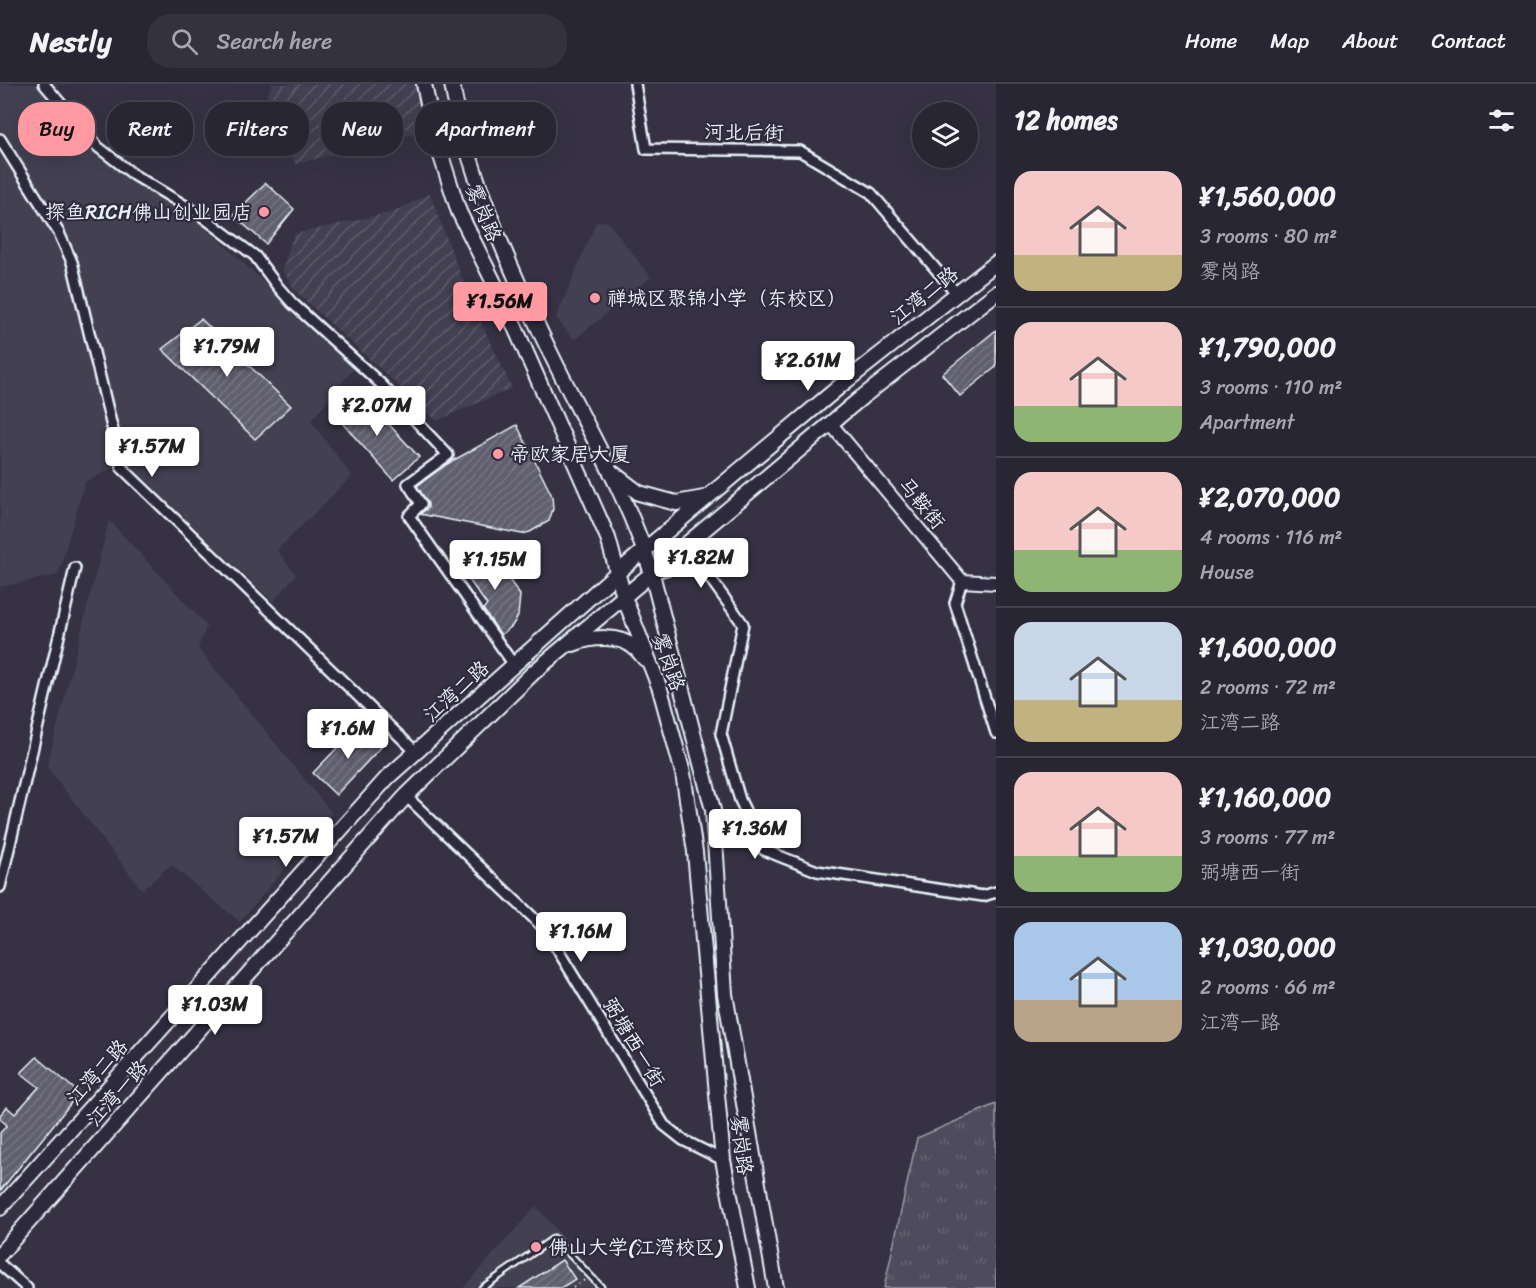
<!DOCTYPE html>
<html lang="en">
<head>
<meta charset="utf-8">
<style>
  body { margin:0; font-family:Sriracha,"LXGW WenKai TC",sans-serif; background:#34323f; color:#f1f3f6; height:100vh; display:flex; flex-direction:column; font-size:22px; white-space:nowrap }
  * { box-sizing:border-box; margin:0 }
  p { font-size:20px; color:#a5a5ac }
  .icon { flex:none; width:33px; height:33px; fill:none; stroke:currentColor; stroke-width:2; stroke-linecap:round; stroke-linejoin:round }
  .map { position:relative; flex:1; overflow:hidden }
  .details { display:flex; flex-direction:column; background:#282633; width:540px }
  .details>* { flex:none }
  .banner { position:absolute; left:18px; top:18px; width:570px; height:54px; display:flex; gap:12px }
  .controls { position:absolute; left:912px; top:18px; display:grid; gap:12px }
  .controls a { display:grid; place-items:center; width:66px; height:66px; border-radius:50%; background:#282633; box-shadow:0 6px 24px #0002,0 0 0 2px #44434e; font-size:30px }
  .price { position:absolute; translate:-50% -51px; padding:0 14px; border-radius:6px; background:#fff; color:#222; font-size:20px; line-height:39px; filter:drop-shadow(0 2px 3px #0008) }
  .price::after { content:''; position:absolute; left:50%; top:36px; width:18px; height:14px; margin-left:-9px; background:inherit; clip-path:polygon(0 0,100% 0,50% 100%) }
  .price.active { background:#ff9aa2; color:#111 }
  ul { padding:0; list-style:none }
  li { display:flex; align-items:center; gap:18px; height:150px; padding:0 18px }
  li+li { border-top:2px solid #44434e }
  li span { display:grid; place-items:center; flex:none; width:168px; height:120px; border-radius:18px; color:#555 }
  li>.icon { margin-inline-start:auto }
  span .icon { width:72px; height:72px; fill:#fffc; stroke-width:1 }
  li b { font-size:26px }
  h2 { display:flex; justify-content:space-between; align-items:center; height:72px; padding:0 18px; font-size:26px }
  .chip { padding:0 21px; border-radius:24px; background:#282633; box-shadow:0 6px 24px #0002,0 0 0 2px #44434e; font-size:21px; line-height:54px }
  .chip.active { background:#ff9aa2; color:#111 }
  header { display:flex; align-items:center; gap:36px; box-sizing:border-box; height:84px; padding:0 30px; background:#282633; border-bottom:2px solid #44434e }
  header strong { font-size:28px }
  nav { display:flex; gap:33px; margin-inline-start:auto; font-size:21px }
  .search { width:420px; height:54px; background:#34323f; display:flex; align-items:center; gap:15px; box-sizing:border-box; padding:0 21px; border-radius:24px; color:#a5a5ac; font-size:22px }
  main { display:flex; flex:1; min-height:0 }
  .map>svg:first-child { display:block }
  .built { fill:#433f51 }
  .industrial { fill:url(#industrial-furrows) }
  .park { fill:url(#park-tufts); stroke:#9a9eaa; stroke-width:1.5 }
  .building { fill:url(#building-hatch); stroke:#e8f1f8; stroke-width:1.5 }
  .lines { fill:none; stroke-linecap:round; stroke-linejoin:round }
  .service-casing { stroke:#e8f1f8; stroke-width:9 }
  .minor-casing { stroke:#e8f1f8; stroke-width:14 }
  .tertiary-casing { stroke:#e8f1f8; stroke-width:16 }
  .secondary-casing { stroke:#e8f1f8; stroke-width:18 }
  .path { stroke:#e8f1f8; stroke-width:2; stroke-dasharray:1.5 4.5; stroke-linecap:butt }
  .service { stroke:#2f2a3d; stroke-width:4.5 }
  .minor { stroke:#2f2a3d; stroke-width:9 }
  .tertiary { stroke:#2f2a3d; stroke-width:12 }
  .secondary { stroke:#2f2a3d; stroke-width:14 }
  .poi-dot { fill:#ff9aa2; stroke:#2f2a3d; stroke-width:2 }
  .labels { text-anchor:middle; stroke-width:4.5; stroke-linejoin:round; paint-order:stroke }
  .street-label { font-size:20px; fill:#e8f1f8; stroke:#2f2a3d }
  .poi-label { font-size:20px; fill:#e8f1f8; stroke:#2f2a3d; text-anchor:start }
</style>
</head>
<body>
<header>
<strong>Nestly</strong>
<div class="search"><svg class="icon" aria-label="search" viewBox="0 0 24 24"><circle cx="10" cy="10" r="6"/><path d="M15 15l6 6"/></svg>Search here</div>
<nav><a>Home</a><a>Map</a><a>About</a><a>Contact</a></nav>
</header>
<main>
<div class="map">
<svg width="996" height="1204" viewBox="0 0 996 1204">
  <defs>
    <pattern id="industrial-furrows" width="10" height="10" patternUnits="userSpaceOnUse" patternTransform="scale(1.5)"><rect width="10" height="10" fill="#433f51"/><path d="M-1 1l2-2M0 10L10 0M9 11l2-2" fill="none" stroke="#5e5b6b"/></pattern>
    <pattern id="park-tufts" width="24" height="20" patternUnits="userSpaceOnUse" patternTransform="scale(1.5)"><rect width="24" height="20" fill="#4d4b5c"/><path d="M3 7l-1-3M5 7V3M7 7l1-3M15 17l-1-3M17 17v-4M19 17l1-3" fill="none" stroke="#676574"/></pattern>
    <pattern id="building-hatch" width="6" height="6" patternUnits="userSpaceOnUse" patternTransform="scale(1.5)"><rect width="6" height="6" fill="#605e6e"/><path d="M-1 1l2-2M0 6l6-6M5 7l2-2" fill="none" stroke="#777683"/></pattern>
  </defs>
  <rect width="100%" height="100%" fill="#363244"/>
  <filter id="ink" filterUnits="userSpaceOnUse"><feTurbulence type="fractalNoise" baseFrequency=".0167" numOctaves="2"/><feDisplacementMap in="SourceGraphic" scale="12" xChannelSelector="R" yChannelSelector="G"/><feConvolveMatrix kernelMatrix="1 2 1 2 8 2 1 2 1" color-interpolation-filters="sRGB"/></filter>
  <g filter="url(#ink)">
    <g class="built">
      <path d="M0 0H47L89 59 160 101 355 283 311 337 352 392 277 466 296 491 273 518 126 378 85 398 58 491 0 503Z"/>
      <path d="M607 137 651 193 574 256 556 234 596 138Z"/>
      <path d="M109 436 207 542 198 564 332 729 240 838 171 781 142 806 47 683Z"/>
      <path d="M536 1122 607 1204H463Z"/>
    </g>
    <g class="industrial">
      <path d="M272 0H416L426 47 295 80 289 66 269 72 245 39 264 19Z"/>
      <path d="M430 110 469 213 512 304 437 337 296 208 282 186 294 150 393 128Z"/>
    </g>
    <path class="park" d="M996 1020V1204H884L917 1054Z"/>
    <g class="building">
      <path d="M266 99 294 125 266 160 233 131Z"/>
      <path d="M201 235 291 322 255 355 162 265Z"/>
      <path d="M996 246V283L960 312 942 290Z"/>
      <path d="M361 310 419 373 393 396 336 332Z"/>
      <path d="M517 341 552 412 553 425 549 437 530 448 522 450 420 430 428 424V420L417 402 447 380Z"/>
      <path d="M484 469 492 471 520 511 518 532 512 542 501 551 483 525 487 521 462 486Z"/>
      <path d="M360 640 382 662 336 711 313 689Z"/>
      <path d="M37 973 79 1009 0 1107V1049L7 1041 0 1035V1031L7 1023 15 1030 39 1003 21 989Z"/>
      <path d="M562 1176 575 1195 561 1204H519Z"/>
    </g>
    <g class="lines">
      <g class="service-casing">
        <path id="service" d="M482 1204 554 1154 602 1204"/>
      </g>
      <g class="minor-casing">
        <g id="minor">
          <path d="M44 0 98 63 134 91 199 130 255 172 278 203 292 219 381 300 448 371 408 400 421 420 409 432 514 581"/>
          <path d="M635 0 646 65 800 67 871 109 957 210"/>
          <path d="M0 55 59 149 72 178 122 384 416 668"/>
          <path d="M658 488 697 476 743 540 721 650 740 716 764 766 817 787 983 812 996 808"/>
          <path d="M962 497 955 519 996 649"/>
          <path d="M406 712 545 845 664 1041 683 1056 723 1076"/>
          <path d="M0 803 75 484"/>
          <path d="M0 1180 27 1204"/>
        </g>
      </g>
      <g class="tertiary-casing">
        <path id="tertiary" d="M830 339 962 497 996 499"/>
      </g>
      <g class="secondary-casing">
        <g id="secondary">
          <path d="M424 0 434 50 459 128 506 223 608 454 624 513 660 605 683 689 695 768 723 1076 748 1204"/>
          <path d="M452 0C466 82 504 170 539 245 577 328 625 402 652 490L713 726 725 910 776 1204"/>
          <path d="M614 390 639 409 676 419 704 414"/>
          <path d="M573 560C591 553 619 550 635 564 639 567 642 572 645 575"/>
          <path d="M0 1124 388 693 617 489 845 298 996 179"/>
          <path d="M0 1170 406 712 534 588 861 314 996 209"/>
        </g>
      </g>
      <path class="path" d="M573 1204 586 1195"/>
      <use href="#service" class="service"/>
      <use href="#minor" class="minor"/>
      <use href="#tertiary" class="tertiary"/>
      <use href="#secondary" class="secondary"/>
    </g>
  </g>
  <g class="poi-dot">
    <circle cx="264" cy="128" r="6"/>
    <circle cx="595" cy="214" r="6"/>
    <circle cx="498" cy="370" r="6"/>
    <circle cx="536" cy="1163" r="6"/>
  </g>
  <g class="labels">
    <g class="street-label">
      <text transform="translate(744 48) rotate(1)" y="7">河北后街</text>
      <text transform="translate(484 129) rotate(67)" y="7">雾岗路</text>
      <text transform="translate(924 211) rotate(-38)" y="7">江湾二路</text>
      <text transform="translate(922 419) rotate(50)" y="7">马鞍街</text>
      <text transform="translate(669 578) rotate(70)" y="7">雾岗路</text>
      <text transform="translate(456 607) rotate(-42)" y="7">江湾二路</text>
      <text transform="translate(634 958) rotate(59)" y="7">弼塘西一街</text>
      <text transform="translate(97 988) rotate(-48)" y="7">江湾二路</text>
      <text transform="translate(117 1009) rotate(-48)" y="7">江湾一路</text>
      <text transform="translate(742 1061) rotate(83)" y="7">雾岗路</text>
    </g>
    <g class="poi-label">
      <text x="252" y="135" text-anchor="end">探鱼RICH佛山创业园店</text>
      <text x="607" y="221">禅城区聚锦小学（东校区）</text>
      <text x="510" y="377">帝欧家居大厦</text>
      <text x="548" y="1170">佛山大学(江湾校区)</text>
    </g>
  </g>
</svg>
<div class="controls">
<a><svg class="icon" aria-label="layers" viewBox="0 0 24 24"><path d="M12 4l9 5-9 5-9-5zM3 14l9 5 9-5"/></svg></a>
</div>
<b class="price active" style="left:500px;top:249px">¥1.56M</b>
<b class="price" style="left:227px;top:294px">¥1.79M</b>
<b class="price" style="left:808px;top:308px">¥2.61M</b>
<b class="price" style="left:377px;top:353px">¥2.07M</b>
<b class="price" style="left:152px;top:394px">¥1.57M</b>
<b class="price" style="left:701px;top:505px">¥1.82M</b>
<b class="price" style="left:495px;top:507px">¥1.15M</b>
<b class="price" style="left:348px;top:676px">¥1.6M</b>
<b class="price" style="left:755px;top:776px">¥1.36M</b>
<b class="price" style="left:286px;top:784px">¥1.57M</b>
<b class="price" style="left:581px;top:879px">¥1.16M</b>
<b class="price" style="left:215px;top:952px">¥1.03M</b>
<div class="banner">
<a class="chip active">Buy</a>
<a class="chip">Rent</a>
<a class="chip">Filters</a>
<a class="chip">New</a>
<a class="chip">Apartment</a>
</div>
</div>
<section class="details">
<h2>12 homes<svg class="icon" aria-label="filters" viewBox="0 0 24 24"><path d="M4 7h16M4 17h16"/><circle cx="9" cy="7" r="2"/><circle cx="15" cy="17" r="2"/></svg></h2>
<ul>
<li><span style="background:linear-gradient(#f6c9c9 70%,#c2b280 0)"><svg class="icon" aria-label="home" viewBox="0 0 24 24"><path d="M3 11l9-7 9 7M6 9v11h12V9"/></svg></span><div><b>¥1,560,000</b><p>3 rooms · 80 m²</p><p>雾岗路</p></div></li>
<li><span style="background:linear-gradient(#f6c9c9 70%,#8fb573 0)"><svg class="icon" aria-label="home" viewBox="0 0 24 24"><path d="M3 11l9-7 9 7M6 9v11h12V9"/></svg></span><div><b>¥1,790,000</b><p>3 rooms · 110 m²</p><p>Apartment</p></div></li>
<li><span style="background:linear-gradient(#f6c9c9 65%,#8fb573 0)"><svg class="icon" aria-label="home" viewBox="0 0 24 24"><path d="M3 11l9-7 9 7M6 9v11h12V9"/></svg></span><div><b>¥2,070,000</b><p>4 rooms · 116 m²</p><p>House</p></div></li>
<li><span style="background:linear-gradient(#c9d6e8 65%,#c2b280 0)"><svg class="icon" aria-label="home" viewBox="0 0 24 24"><path d="M3 11l9-7 9 7M6 9v11h12V9"/></svg></span><div><b>¥1,600,000</b><p>2 rooms · 72 m²</p><p>江湾二路</p></div></li>
<li><span style="background:linear-gradient(#f6c9c9 70%,#8fb573 0)"><svg class="icon" aria-label="home" viewBox="0 0 24 24"><path d="M3 11l9-7 9 7M6 9v11h12V9"/></svg></span><div><b>¥1,160,000</b><p>3 rooms · 77 m²</p><p>弼塘西一街</p></div></li>
<li><span style="background:linear-gradient(#a9c7e8 65%,#b9a48a 0)"><svg class="icon" aria-label="home" viewBox="0 0 24 24"><path d="M3 11l9-7 9 7M6 9v11h12V9"/></svg></span><div><b>¥1,030,000</b><p>2 rooms · 66 m²</p><p>江湾一路</p></div></li>
</ul>
</section>
</main>
</body>
</html>
